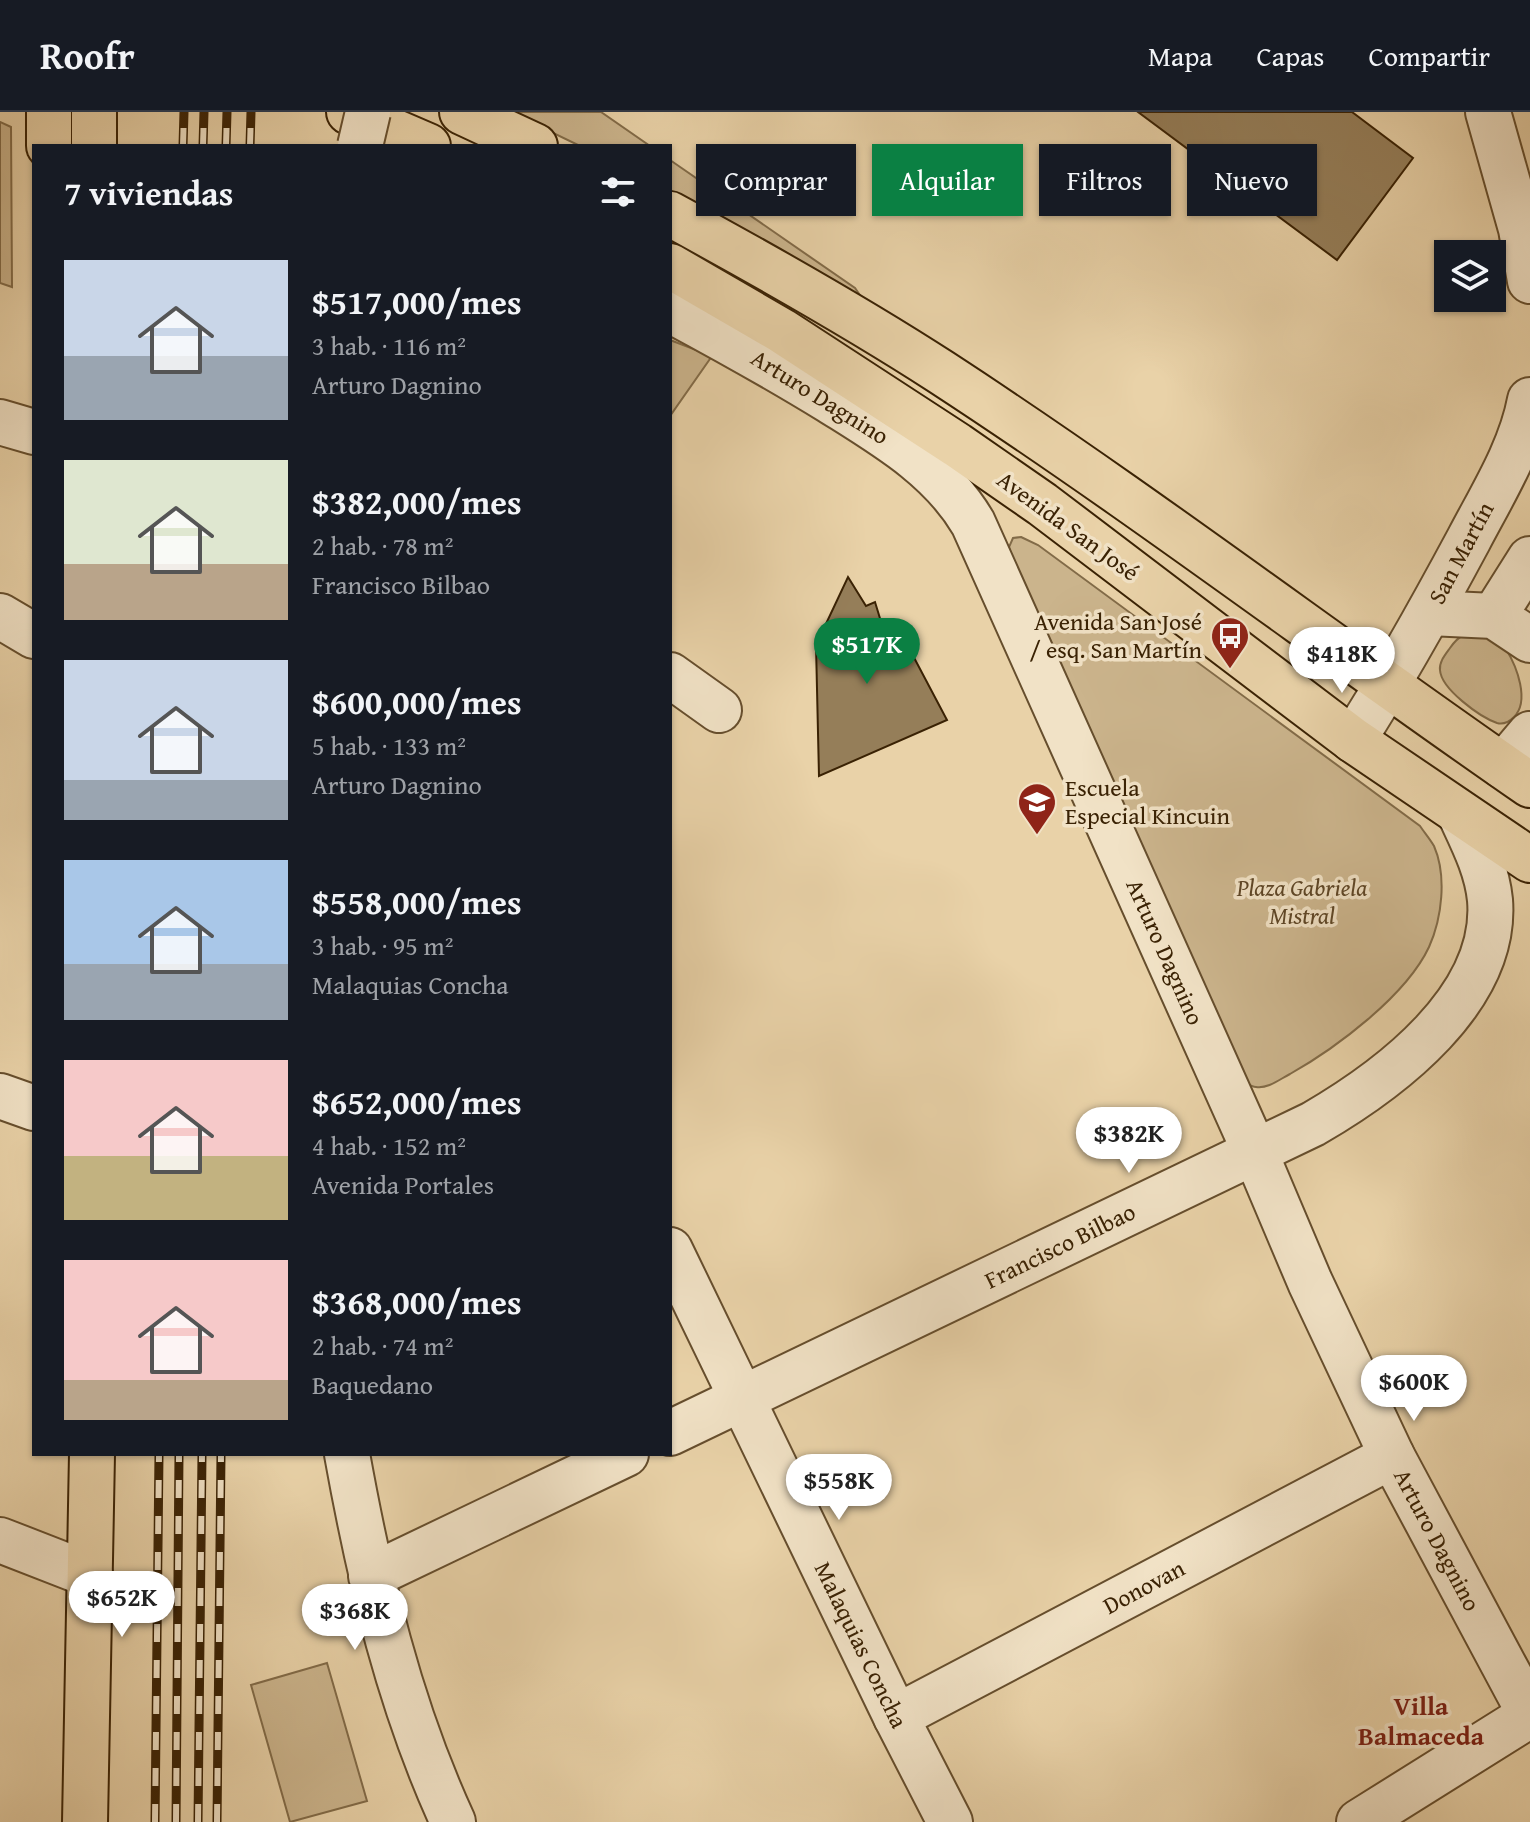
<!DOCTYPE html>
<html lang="es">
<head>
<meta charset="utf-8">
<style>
  body { margin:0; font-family:"Gentium Book Plus",serif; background:#242831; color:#f1f3f6; height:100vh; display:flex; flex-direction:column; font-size:30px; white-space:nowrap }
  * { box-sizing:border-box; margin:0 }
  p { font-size:26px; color:#9ea1a6 }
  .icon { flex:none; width:44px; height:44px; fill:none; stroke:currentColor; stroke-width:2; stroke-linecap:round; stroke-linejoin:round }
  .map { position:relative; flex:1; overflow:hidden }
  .side { position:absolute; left:32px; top:32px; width:640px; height:1312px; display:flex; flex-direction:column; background:#171b24; border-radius:0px; box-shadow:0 2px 6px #0004 }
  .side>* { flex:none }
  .hud { position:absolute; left:696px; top:32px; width:714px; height:72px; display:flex; gap:16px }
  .tools { position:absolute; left:1434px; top:128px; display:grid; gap:16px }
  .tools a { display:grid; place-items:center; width:72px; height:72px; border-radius:0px; background:#171b24; box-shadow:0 2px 6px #0004; font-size:40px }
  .price { position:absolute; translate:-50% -68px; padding:0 18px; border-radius:28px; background:#fff; color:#222; font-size:26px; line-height:52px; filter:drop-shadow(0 2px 4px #0008) }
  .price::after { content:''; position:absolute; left:50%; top:48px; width:24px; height:18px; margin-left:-12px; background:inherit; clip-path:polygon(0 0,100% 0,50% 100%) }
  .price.current { background:#0b8043; color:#fff }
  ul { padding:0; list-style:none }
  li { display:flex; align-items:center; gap:24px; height:200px; padding:0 32px }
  li span { display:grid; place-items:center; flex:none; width:224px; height:160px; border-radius:0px; color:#555 }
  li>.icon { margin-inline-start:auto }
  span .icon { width:96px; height:96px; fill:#fffc; stroke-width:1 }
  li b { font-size:34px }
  h2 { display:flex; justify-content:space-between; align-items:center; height:96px; padding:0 32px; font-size:34px }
  .pill { padding:0 28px; border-radius:0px; background:#171b24; box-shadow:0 2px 6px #0004; font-size:28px; line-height:72px }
  .pill.current { background:#0b8043; color:#fff }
  header { display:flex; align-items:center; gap:48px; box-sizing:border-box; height:112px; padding:0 40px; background:#171b24; border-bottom:2px solid #363941 }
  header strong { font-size:38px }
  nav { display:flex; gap:44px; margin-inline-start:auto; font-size:28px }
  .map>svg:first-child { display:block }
  .green { fill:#cbb48c; stroke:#826b48; stroke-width:2 }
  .building { fill:#957e59; stroke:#3a2204; stroke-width:2 }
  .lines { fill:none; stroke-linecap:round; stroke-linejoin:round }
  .minor-casing { stroke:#664e2d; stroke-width:48 }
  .major-casing { stroke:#3a2204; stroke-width:48 }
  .minor { stroke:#f1e2c6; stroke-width:44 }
  .major { stroke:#e9d2a8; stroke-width:44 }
  .rail-casing { stroke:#3a2204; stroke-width:9 }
  .rail { stroke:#f1e2c6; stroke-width:6; stroke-dasharray:18; stroke-linecap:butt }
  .minor-bridge-casing { stroke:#664e2d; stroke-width:48; stroke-linecap:butt }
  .minor-bridge { stroke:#f1e2c6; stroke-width:44 }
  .labels { text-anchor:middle; stroke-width:7; stroke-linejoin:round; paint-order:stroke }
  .street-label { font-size:24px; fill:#3a2204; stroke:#f1e2c6 }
  .poi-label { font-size:24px; fill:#3a2204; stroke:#f1e2c6; text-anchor:end }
  .park-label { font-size:24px; font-style:italic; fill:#5e4626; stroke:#f1e2c6 }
  .neighbourhood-label { font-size:26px; font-weight:bold; fill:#7a1f14; stroke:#f1e2c6 }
</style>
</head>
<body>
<header>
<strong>Roofr</strong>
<nav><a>Mapa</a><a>Capas</a><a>Compartir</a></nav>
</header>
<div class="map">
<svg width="1530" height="1710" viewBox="0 0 1530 1710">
  <rect width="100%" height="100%" fill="#e9d2a8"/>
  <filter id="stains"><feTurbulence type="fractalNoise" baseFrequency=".0025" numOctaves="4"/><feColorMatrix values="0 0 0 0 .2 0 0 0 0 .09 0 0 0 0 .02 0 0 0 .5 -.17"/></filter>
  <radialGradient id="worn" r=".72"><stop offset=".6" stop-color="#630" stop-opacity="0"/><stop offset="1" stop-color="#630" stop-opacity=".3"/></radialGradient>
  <g class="green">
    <path d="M510 0H601L650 34H580Z"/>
    <path d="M0 10 11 15 12 175 0 171Z"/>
    <path d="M670 48 855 176 864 189 670 80Z"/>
    <path d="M670 228 712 244 670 304Z"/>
    <path d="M1021 425 1038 433 1420 714C1424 720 1430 727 1434 734 1447 764 1442 806 1429 835 1406 884 1336 936 1290 962 1280 967 1268 977 1256 975 1251 975 1245 970 1240 968L1012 448 1009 435 1013 426Z"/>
    <path d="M1480 520C1489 525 1501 529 1506 537 1517 555 1530 589 1514 605 1509 610 1504 613 1497 611 1480 605 1441 577 1440 558 1439 550 1445 543 1450 536 1459 523 1465 521 1480 520Z"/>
    <path d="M327 1551 367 1689 290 1710 251 1573Z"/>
  </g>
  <g class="building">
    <path d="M1138 0H1352L1413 46 1337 148Z"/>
    <path d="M848 465 866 494 875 490 886 526 901 521 947 608 819 664 816 533Z"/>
  </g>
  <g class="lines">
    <g class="minor-casing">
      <g id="minor">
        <path d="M1488 0 1521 117 1530 169"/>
        <path d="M670 198C724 227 778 257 830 289 884 323 940 355 973 411L1255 1040 1310 1170 1392 1344 1530 1602"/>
        <path d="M0 310 34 320"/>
        <path d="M1429 501 1494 504 1530 528"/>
        <path d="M0 504 34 524"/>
        <path d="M1494 504 1530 447"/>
        <path d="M670 563 719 598"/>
        <path d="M1353 628C1395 563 1432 496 1469 427 1492 383 1521 337 1530 288"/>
        <path d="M1503 654 1530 622"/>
        <path d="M0 984 34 996"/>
        <path d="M670 1138 896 1605 950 1710"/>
        <path d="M670 1321 1313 1012C1389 968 1498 887 1490 788 1487 757 1473 730 1460 702"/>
        <path d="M347 1342C370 1469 399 1593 453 1710"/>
        <path d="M0 1428 90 1463"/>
        <path d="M371 1464 626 1342"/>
        <path d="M896 1605 1392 1344"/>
        <path d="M1359 1710 1530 1603"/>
      </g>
    </g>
    <g class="major-casing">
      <g id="major">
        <path d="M49 0V34"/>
        <path d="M94 0V34"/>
        <path d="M349 0 428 34"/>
        <path d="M462 0 535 34"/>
        <path d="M670 102C762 152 853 203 941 260 1142 391 1333 537 1530 673"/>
        <path d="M670 154 782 219 957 333 1042 392 1353 628 1530 748"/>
        <path d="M85 1710 92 1342"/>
      </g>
    </g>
    <use href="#minor" class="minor"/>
    <use href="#major" class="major"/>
    <g class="rail-casing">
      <g id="rail">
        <path d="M183 34 184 0"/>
        <path d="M203 34 204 0"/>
        <path d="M226 34 227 0"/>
        <path d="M250 34 251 0"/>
        <path d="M155 1710 159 1342"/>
        <path d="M176 1710 179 1342"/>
        <path d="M198 1710 202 1342"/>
        <path d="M217 1710 221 1342"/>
      </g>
    </g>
    <use href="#rail" class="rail"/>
    <g class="minor-bridge-casing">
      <path id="minor-bridge" d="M360 34 368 0"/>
    </g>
    <use href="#minor-bridge" class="minor-bridge"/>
  </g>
  <defs>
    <g id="bus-pin" transform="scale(2)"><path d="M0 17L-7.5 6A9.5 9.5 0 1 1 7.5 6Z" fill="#8f2418" stroke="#f1e2c6"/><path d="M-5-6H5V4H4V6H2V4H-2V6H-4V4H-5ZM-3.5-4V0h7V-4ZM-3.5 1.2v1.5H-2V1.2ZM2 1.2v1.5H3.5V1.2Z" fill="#fff"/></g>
    <g id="school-pin" transform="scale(2)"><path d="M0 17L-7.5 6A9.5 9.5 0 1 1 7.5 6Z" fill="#8f2418" stroke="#f1e2c6"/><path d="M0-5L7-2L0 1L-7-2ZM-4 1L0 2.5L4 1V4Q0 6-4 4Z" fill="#fff"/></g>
  </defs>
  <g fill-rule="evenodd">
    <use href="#bus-pin" x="1230" y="524"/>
    <use href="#school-pin" x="1037" y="690"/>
  </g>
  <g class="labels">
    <g class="street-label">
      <text transform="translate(820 285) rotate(32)" y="8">Arturo Dagnino</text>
      <text transform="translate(1068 414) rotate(36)" y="8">Avenida San José</text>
      <text transform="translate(1461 441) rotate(-62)" y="8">San Martín</text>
      <text transform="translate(1165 840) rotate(66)" y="8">Arturo Dagnino</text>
      <text transform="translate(1060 1134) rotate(-26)" y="8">Francisco Bilbao</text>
      <text transform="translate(1437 1428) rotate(62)" y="8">Arturo Dagnino</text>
      <text transform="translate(1144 1475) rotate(-28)" y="8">Donovan</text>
      <text transform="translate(861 1533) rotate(64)" y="8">Malaquias Concha</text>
    </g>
    <g class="poi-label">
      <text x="1202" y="518">Avenida San José<tspan x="1202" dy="28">/ esq. San Martín</tspan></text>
      <text x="1065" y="684" text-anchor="start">Escuela<tspan x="1065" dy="28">Especial Kincuin</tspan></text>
    </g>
    <g class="park-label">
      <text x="1302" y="784">Plaza Gabriela<tspan x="1302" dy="28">Mistral</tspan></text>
    </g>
    <g class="neighbourhood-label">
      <text x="1421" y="1603">Villa<tspan x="1421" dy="30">Balmaceda</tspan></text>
    </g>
  </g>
  <rect width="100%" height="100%" filter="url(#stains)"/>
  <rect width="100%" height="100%" fill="url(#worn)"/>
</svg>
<div class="tools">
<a><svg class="icon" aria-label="layers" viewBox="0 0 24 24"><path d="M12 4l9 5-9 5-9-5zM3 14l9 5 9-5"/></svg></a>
</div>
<b class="price current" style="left:867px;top:574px">$517K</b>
<b class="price" style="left:1342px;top:583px">$418K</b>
<b class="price" style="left:1129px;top:1063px">$382K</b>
<b class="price" style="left:1414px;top:1311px">$600K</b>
<b class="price" style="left:839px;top:1410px">$558K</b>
<b class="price" style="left:122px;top:1527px">$652K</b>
<b class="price" style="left:355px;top:1540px">$368K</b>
<div class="hud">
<a class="pill">Comprar</a>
<a class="pill current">Alquilar</a>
<a class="pill">Filtros</a>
<a class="pill">Nuevo</a>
</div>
<section class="side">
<h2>7 viviendas<svg class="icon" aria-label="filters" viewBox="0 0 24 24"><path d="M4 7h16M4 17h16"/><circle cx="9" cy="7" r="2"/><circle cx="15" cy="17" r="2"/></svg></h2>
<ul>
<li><span style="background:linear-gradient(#c9d6e8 60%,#9aa5b1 0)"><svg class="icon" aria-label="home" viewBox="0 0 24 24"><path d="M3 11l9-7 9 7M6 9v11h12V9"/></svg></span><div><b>$517,000/mes</b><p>3 hab. · 116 m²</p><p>Arturo Dagnino</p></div></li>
<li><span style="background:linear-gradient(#dfe7d0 65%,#b9a48a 0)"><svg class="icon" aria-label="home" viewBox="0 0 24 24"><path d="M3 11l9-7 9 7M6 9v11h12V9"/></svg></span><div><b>$382,000/mes</b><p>2 hab. · 78 m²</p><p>Francisco Bilbao</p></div></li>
<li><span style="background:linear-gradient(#c9d6e8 75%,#9aa5b1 0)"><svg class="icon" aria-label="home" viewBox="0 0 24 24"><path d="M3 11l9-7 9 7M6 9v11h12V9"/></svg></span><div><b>$600,000/mes</b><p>5 hab. · 133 m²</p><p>Arturo Dagnino</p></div></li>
<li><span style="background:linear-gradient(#a9c7e8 65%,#9aa5b1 0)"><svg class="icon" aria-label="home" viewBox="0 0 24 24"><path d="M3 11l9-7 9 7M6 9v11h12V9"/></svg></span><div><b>$558,000/mes</b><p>3 hab. · 95 m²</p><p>Malaquias Concha</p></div></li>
<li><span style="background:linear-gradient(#f6c9c9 60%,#c2b280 0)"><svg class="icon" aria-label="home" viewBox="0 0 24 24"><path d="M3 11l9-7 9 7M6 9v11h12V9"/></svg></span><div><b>$652,000/mes</b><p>4 hab. · 152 m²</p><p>Avenida Portales</p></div></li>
<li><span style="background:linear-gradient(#f6c9c9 75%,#b9a48a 0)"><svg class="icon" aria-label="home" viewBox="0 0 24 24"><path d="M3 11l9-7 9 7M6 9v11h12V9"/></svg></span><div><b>$368,000/mes</b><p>2 hab. · 74 m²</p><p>Baquedano</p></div></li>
</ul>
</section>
</div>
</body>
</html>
